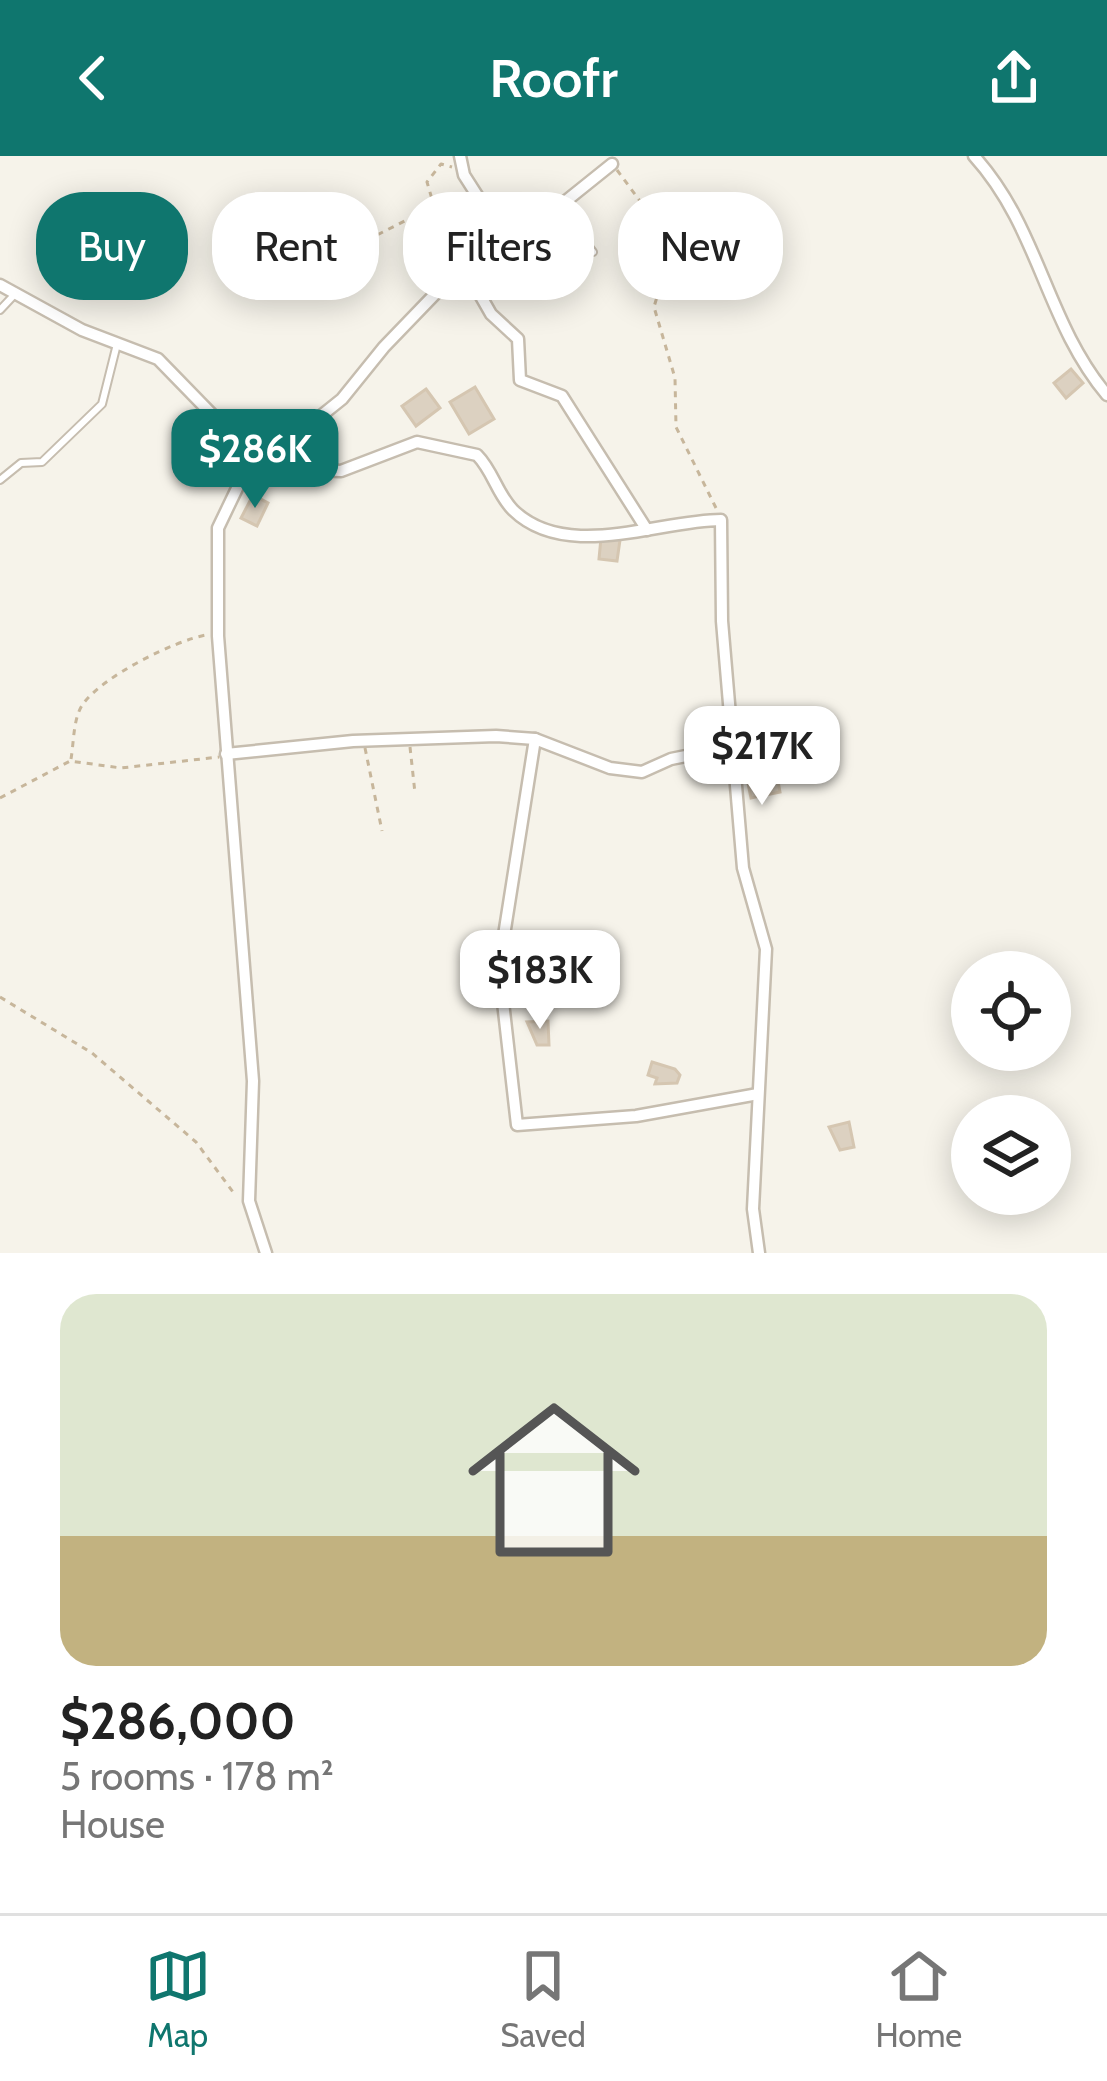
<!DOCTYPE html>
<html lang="en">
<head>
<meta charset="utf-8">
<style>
  body { margin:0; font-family:Cabin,sans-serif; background:#f6f6f6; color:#222; height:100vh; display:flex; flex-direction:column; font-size:45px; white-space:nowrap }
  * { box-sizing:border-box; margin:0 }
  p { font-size:39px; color:#767676 }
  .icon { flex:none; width:66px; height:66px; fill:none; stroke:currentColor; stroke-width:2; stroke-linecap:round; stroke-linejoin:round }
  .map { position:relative; height:1097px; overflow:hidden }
  .drawer { display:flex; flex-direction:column; background:#fff; flex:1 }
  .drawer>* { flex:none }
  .guide { position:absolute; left:36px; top:36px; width:1035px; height:108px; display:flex; gap:24px }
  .tools { position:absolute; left:951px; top:795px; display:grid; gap:24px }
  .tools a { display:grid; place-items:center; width:120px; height:120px; border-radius:50%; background:#fff; box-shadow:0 6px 30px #0003; font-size:60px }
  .price { position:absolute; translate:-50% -102px; padding:0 27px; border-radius:24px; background:#fff; color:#222; font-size:39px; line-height:78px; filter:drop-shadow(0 3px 6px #0008) }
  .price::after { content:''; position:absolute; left:50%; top:72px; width:36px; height:27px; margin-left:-18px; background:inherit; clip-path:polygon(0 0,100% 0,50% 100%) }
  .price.current { background:#0f766e; color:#fff }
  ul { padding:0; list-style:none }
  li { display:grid; align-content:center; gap:24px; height:636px; padding:0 60px }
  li+li { border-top:3px solid #e0e0e0 }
  li span { display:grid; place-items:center; height:372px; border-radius:36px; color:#555 }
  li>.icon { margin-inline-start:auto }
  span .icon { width:216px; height:216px; fill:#fffc; stroke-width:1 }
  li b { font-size:51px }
  .chip { padding:0 42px; border-radius:48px; background:#fff; box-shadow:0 6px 30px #0003; font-size:42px; line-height:108px }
  .chip.current { background:#0f766e; color:#fff }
  header { display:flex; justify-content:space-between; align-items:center; height:156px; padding:0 60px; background:#0f766e; color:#fff; font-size:54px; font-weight:600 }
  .tab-bar { display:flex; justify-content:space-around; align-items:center; height:168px; border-top:3px solid #e0e0e0; background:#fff; font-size:33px; color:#767676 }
  .tab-bar a { display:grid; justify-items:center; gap:6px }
  .tab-bar .current { color:#0f766e }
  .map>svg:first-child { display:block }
  .building { fill:#dcd1c1; stroke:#d5c6b1; stroke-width:3 }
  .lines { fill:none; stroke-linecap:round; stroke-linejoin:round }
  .lane-casing { stroke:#c6bdaf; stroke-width:10 }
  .street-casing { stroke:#c6bdaf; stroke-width:15 }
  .path { stroke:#c7b69b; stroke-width:3; stroke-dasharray:6 6; stroke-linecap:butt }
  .lane { stroke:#fff; stroke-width:6 }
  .street { stroke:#fff; stroke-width:10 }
</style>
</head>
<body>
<header><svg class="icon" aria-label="back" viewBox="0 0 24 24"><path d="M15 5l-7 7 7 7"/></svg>Roofr<svg class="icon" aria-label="share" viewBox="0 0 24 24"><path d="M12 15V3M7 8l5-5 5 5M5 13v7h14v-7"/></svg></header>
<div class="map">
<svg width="1107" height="1097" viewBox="0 0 1107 1097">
  <rect width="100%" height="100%" fill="#f6f3ea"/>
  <g class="building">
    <path d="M1071 213 1083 227 1066 242 1054 227Z"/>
    <path d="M475 231 494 263 469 278 450 246Z"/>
    <path d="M426 233 440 252 416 270 402 250Z"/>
    <path d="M253 339 268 347 257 370 241 362Z"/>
    <path d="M601 382 620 384 617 405 599 403Z"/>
    <path d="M767 614 768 620 758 622 759 629 778 625 780 636 751 642 746 618Z"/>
    <path d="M548 865 549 889H537L527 866Z"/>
    <path d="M652 906 675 913 680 919 677 927 655 928 657 922 648 919Z"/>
    <path d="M849 966 854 991 840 994 829 971Z"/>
  </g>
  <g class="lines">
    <g class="lane-casing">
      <g id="lane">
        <path d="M560 53 593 96"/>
        <path d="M0 154 15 138"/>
        <path d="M0 324 21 307 42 306 102 248 117 188"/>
      </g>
    </g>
    <g class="street-casing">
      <g id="street">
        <path d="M460 0 464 19 487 55 481 94"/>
        <path d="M974 0C1040 73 1045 165 1107 239"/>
        <path d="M463 109 491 158 518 183 520 224 562 240 647 374"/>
        <path d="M0 129 82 174 158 203 231 278 262 305 281 313 341 315 417 286 477 299C493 315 497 338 513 354 566 406 659 364 721 364L722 465 743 712 766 793 753 1053 759 1097"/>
        <path d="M535 583 499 811 517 969 636 960 758 938"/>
        <path d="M226 598 353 585 496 580 535 583 610 612 642 616 671 603 735 590"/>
        <path d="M266 1097 249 1045 253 925 218 480V372L241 324 342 243 384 191 463 109 503 82 536 69 612 8"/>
      </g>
    </g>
    <g class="path">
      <path d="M617 14 677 95 678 112 659 134 654 151 675 222 676 271 716 352"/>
      <path d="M227 128 324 48 315 83 330 91 379 78 434 50 427 26 441 8 452 11"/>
      <path d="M302 132 315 84"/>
      <path d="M410 591 415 637"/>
      <path d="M365 592 382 675"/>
      <path d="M71 603C74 586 73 562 83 548 103 520 174 485 206 479"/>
      <path d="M0 642 70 605 121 612 219 601"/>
      <path d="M0 841 92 897 196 986 236 1040"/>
    </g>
    <use href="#lane" class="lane"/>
    <use href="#street" class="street"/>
  </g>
</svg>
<div class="tools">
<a><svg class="icon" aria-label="locate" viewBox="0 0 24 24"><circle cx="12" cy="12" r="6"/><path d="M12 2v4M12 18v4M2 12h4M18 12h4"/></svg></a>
<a><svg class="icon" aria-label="layers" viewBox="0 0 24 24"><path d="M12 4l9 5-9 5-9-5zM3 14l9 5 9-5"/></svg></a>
</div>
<b class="price current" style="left:255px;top:355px">$286K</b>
<b class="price" style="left:762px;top:652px">$217K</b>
<b class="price" style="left:540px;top:876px">$183K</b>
<div class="guide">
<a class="chip current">Buy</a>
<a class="chip">Rent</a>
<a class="chip">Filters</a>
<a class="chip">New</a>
</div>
</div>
<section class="drawer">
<ul>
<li><span style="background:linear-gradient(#dfe7d0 65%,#c2b280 0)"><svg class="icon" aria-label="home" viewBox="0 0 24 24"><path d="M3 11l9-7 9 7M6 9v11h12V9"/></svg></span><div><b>$286,000</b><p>5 rooms · 178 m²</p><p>House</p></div></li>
</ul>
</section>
<nav class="tab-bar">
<a class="current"><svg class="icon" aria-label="map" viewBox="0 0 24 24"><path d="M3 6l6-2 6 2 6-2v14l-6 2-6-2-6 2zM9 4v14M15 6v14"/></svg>Map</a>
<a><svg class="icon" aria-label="saved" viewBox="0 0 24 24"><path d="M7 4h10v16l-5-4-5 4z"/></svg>Saved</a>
<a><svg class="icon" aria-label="home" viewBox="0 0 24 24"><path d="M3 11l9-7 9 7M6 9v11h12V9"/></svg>Home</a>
</nav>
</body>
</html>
